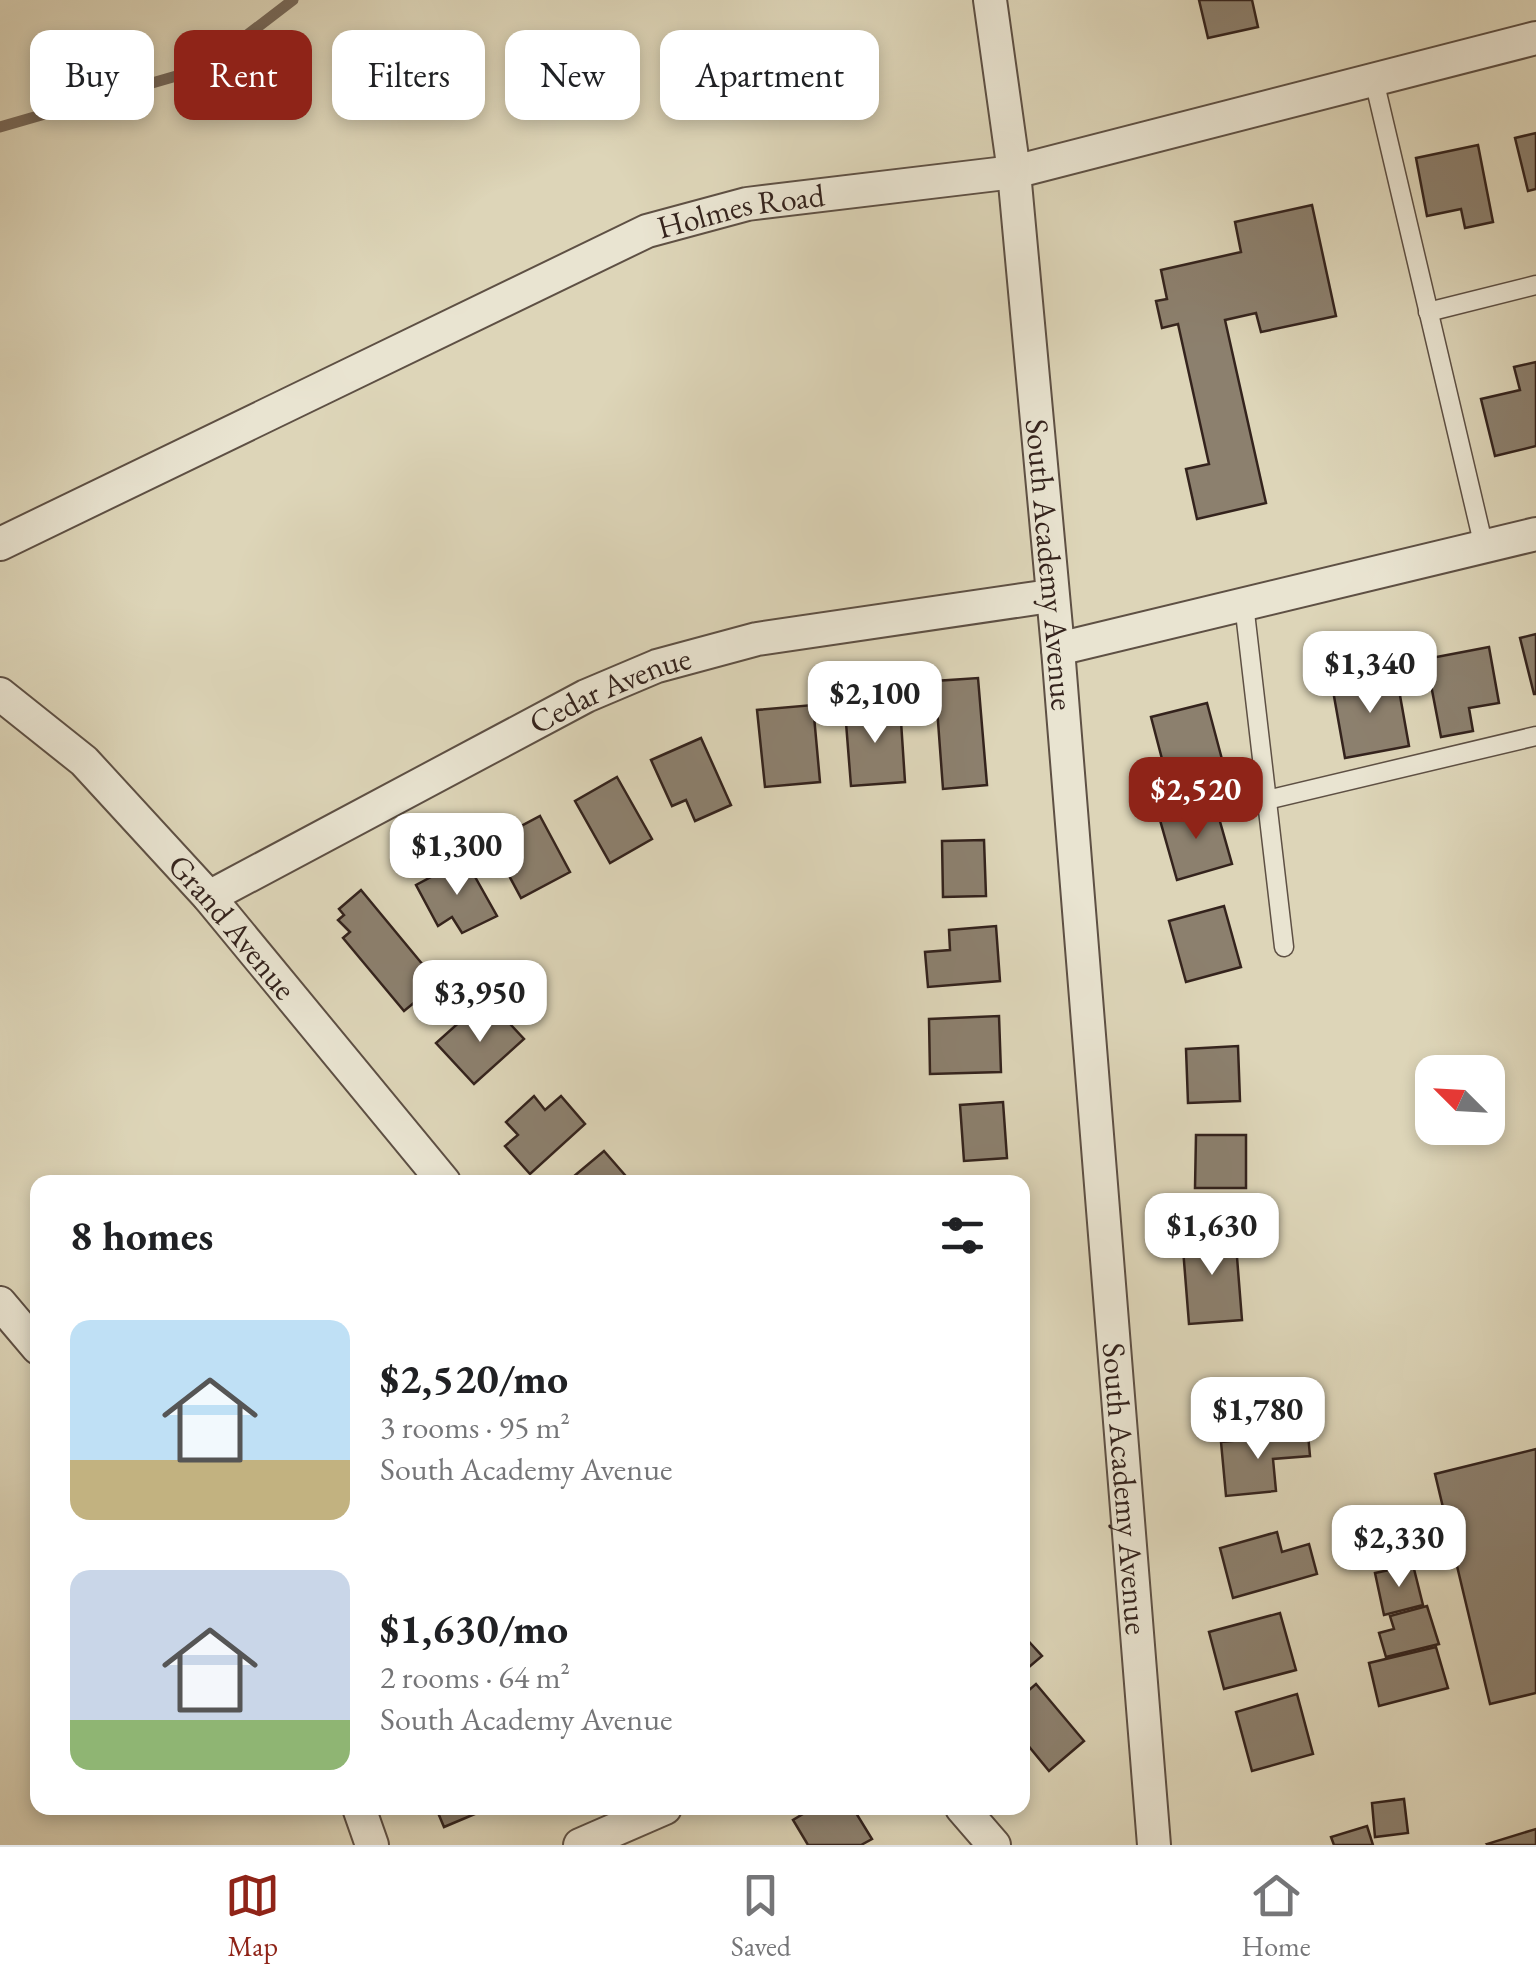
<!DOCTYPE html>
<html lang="en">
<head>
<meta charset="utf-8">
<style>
  body { margin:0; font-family:"EB Garamond",serif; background:#f6f6f6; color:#202124; height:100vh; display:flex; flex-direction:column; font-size:38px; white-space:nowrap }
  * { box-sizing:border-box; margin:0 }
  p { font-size:32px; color:#757577 }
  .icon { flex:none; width:55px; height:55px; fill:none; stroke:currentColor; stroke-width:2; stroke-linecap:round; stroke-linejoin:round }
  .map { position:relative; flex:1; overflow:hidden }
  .side { position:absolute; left:30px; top:1175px; width:1000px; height:640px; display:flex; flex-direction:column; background:#fff; border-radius:20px; box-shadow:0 5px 15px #0003 }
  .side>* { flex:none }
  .banner { position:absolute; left:30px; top:30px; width:1000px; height:90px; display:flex; gap:20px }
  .needle { width:65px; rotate:294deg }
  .fabs { position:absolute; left:1415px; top:1055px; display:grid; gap:20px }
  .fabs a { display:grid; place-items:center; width:90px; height:90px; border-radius:20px; background:#fff; box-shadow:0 5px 15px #0003; font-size:50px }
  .price { position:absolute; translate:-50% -85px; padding:0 22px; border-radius:20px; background:#fff; color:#222; font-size:32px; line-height:65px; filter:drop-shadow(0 2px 5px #0008) }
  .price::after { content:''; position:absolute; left:50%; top:60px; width:30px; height:22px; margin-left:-15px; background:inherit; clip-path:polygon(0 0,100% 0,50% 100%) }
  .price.current { background:#8f2418; color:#fff }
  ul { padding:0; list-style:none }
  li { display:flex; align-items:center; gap:30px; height:250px; padding:0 40px }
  li span { display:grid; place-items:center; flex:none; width:280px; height:200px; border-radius:20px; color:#555 }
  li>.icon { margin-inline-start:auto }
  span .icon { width:120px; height:120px; fill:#fffc; stroke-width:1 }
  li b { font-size:42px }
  h2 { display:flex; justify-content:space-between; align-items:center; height:120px; padding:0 40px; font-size:42px }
  .chip { padding:0 35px; border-radius:20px; background:#fff; box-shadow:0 5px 15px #0003; font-size:35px; line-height:90px }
  .chip.current { background:#8f2418; color:#fff }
  .menu { display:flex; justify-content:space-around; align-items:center; height:140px; border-top:2px solid #e0e0e0; background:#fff; font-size:28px; color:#757577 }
  .menu a { display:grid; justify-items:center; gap:5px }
  .menu .current { color:#8f2418 }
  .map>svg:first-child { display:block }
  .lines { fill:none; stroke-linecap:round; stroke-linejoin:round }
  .stream { stroke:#77695a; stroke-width:11 }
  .building { fill:#8c806e; stroke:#34231d; stroke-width:2.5 }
  .lane-casing { stroke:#5e5044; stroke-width:21 }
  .street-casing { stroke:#5e5044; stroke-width:36 }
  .lane { stroke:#e9e4d1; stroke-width:18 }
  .street { stroke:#e9e4d1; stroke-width:32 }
  .labels { text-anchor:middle; stroke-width:8; stroke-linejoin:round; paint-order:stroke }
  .street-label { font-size:32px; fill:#34231d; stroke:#e9e4d1 }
</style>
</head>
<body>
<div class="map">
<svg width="1536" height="1845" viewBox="0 0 1536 1845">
  <rect width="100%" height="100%" fill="#ddd5b8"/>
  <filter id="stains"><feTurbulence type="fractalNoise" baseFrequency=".002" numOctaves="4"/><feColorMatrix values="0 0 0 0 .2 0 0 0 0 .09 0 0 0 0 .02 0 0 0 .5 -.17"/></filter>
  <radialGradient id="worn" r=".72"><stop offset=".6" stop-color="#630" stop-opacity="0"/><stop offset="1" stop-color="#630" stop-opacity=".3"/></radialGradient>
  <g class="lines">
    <path class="stream" d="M0 127 204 68 293 0"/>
  </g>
  <g class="building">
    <path d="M1199 0H1252L1258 27 1208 38Z"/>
    <path d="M1536 133V189L1528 191 1515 138Z"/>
    <path d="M1478 145 1493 222 1465 228 1461 209 1427 216 1416 158Z"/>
    <path d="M1312 205 1336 316 1261 332 1256 313 1225 320 1266 503 1197 519 1186 469 1209 464 1178 324 1162 328 1156 301 1167 299 1161 270 1241 252 1235 222Z"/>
    <path d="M1536 362V446L1495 456 1481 399 1520 390 1514 367Z"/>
    <path d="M1536 634V694H1534L1520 638Z"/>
    <path d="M1489 647 1499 703 1469 708 1473 731 1441 737 1426 659Z"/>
    <path d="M1396 673 1409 746 1345 758 1332 685Z"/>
    <path d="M978 678 987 785 943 789 935 681Z"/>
    <path d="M1207 703 1223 763 1167 778 1151 717Z"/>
    <path d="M813 705 820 782 765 787 757 710Z"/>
    <path d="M900 706 905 782 851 786 845 710Z"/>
    <path d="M701 738 731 805 695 821 686 800 672 806 651 760Z"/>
    <path d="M617 777 652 839 610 863 575 801Z"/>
    <path d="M1215 804 1232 864 1177 880 1160 820Z"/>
    <path d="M540 816 570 872 521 898 491 842Z"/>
    <path d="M984 840 986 896 943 897 942 841Z"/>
    <path d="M465 859 497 916 462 933 452 917 438 926 416 885Z"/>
    <path d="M361 890 438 983 404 1011 343 938 350 932 338 920 344 915 339 909Z"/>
    <path d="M1224 906 1241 967 1186 982 1169 921Z"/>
    <path d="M996 926 1000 981 928 987 925 952 950 950 949 930Z"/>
    <path d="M498 1011 524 1039 474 1084 436 1043 464 1018 476 1032Z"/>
    <path d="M999 1016 1001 1072 930 1074 929 1019Z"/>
    <path d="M1238 1046 1240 1101 1188 1103 1186 1049Z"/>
    <path d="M534 1096 545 1110 561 1096 585 1124 530 1174 505 1146 518 1135 506 1122Z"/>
    <path d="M1003 1102 1007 1158 964 1161 960 1105Z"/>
    <path d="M1196 1135H1246V1188H1195Z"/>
    <path d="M604 1151 631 1182H567Z"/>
    <path d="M1235 1232 1242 1320 1189 1324 1182 1236Z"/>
    <path d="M1308 1434 1310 1456 1273 1459 1276 1491 1226 1496 1221 1442Z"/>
    <path d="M1536 1449V1693L1490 1704 1435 1474Z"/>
    <path d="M1277 1532 1282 1552 1309 1544 1317 1574 1233 1598 1220 1548Z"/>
    <path d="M1413 1565 1423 1605 1384 1615 1375 1573Z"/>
    <path d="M1427 1606 1439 1644 1386 1657 1379 1633 1394 1629 1390 1616Z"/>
    <path d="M1280 1613 1296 1670 1224 1689 1209 1632Z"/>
    <path d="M1022 1634 1042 1656 1022 1673Z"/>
    <path d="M1436 1647 1448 1688 1379 1706 1369 1663Z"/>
    <path d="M1036 1684 1084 1741 1049 1771 1022 1738V1696Z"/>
    <path d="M1297 1694 1313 1754 1252 1771 1236 1712Z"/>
    <path d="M1404 1799 1408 1833 1375 1837 1372 1803Z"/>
    <path d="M436 1808H481L482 1811 444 1827Z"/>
    <path d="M813 1808H853L872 1839 861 1845H808L793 1820Z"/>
    <path d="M1367 1826 1373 1845H1334L1331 1837Z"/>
    <path d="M1536 1829V1845H1488L1487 1844Z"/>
  </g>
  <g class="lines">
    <g class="lane-casing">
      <g id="lane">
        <path d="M1374 80 1484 547"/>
        <path d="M1428 312 1536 285"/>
        <path d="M1244 604 1284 947"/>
        <path d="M1267 800 1536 736"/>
      </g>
    </g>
    <g class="street-casing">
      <g id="street">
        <path id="s1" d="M990 0 1014 172 1058 649 1154 1845"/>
        <path id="s2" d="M0 544 647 231 747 204 1014 172 1536 38"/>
        <path d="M1058 649 1536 534"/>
        <path id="s3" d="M0 694 84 761 209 897 444 1182"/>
        <path id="s4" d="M209 897 586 696 657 666 757 639 1050 596"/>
        <path d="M0 1303 38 1348"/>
        <path d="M359 1808 372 1845"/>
        <path d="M962 1808 994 1845"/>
        <path d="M580 1845 665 1808"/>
      </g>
    </g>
    <use href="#lane" class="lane"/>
    <use href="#street" class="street"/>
  </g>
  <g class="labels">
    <g class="street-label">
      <text dy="11" stroke="none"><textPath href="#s2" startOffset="815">Holmes Road</textPath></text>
      <text dy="11" stroke="none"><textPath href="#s1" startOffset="568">South Academy Avenue</textPath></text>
      <text dy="11" stroke="none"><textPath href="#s4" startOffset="452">Cedar Avenue</textPath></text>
      <text dy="11" stroke="none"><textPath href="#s3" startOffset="330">Grand Avenue</textPath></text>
      <text dy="11" stroke="none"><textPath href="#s1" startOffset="1495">South Academy Avenue</textPath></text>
    </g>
  </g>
  <rect width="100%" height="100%" filter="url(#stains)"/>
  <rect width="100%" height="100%" fill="url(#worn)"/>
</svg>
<div class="fabs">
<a><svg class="needle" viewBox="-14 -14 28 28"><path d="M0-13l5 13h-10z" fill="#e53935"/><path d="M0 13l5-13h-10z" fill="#757577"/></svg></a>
</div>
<b class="price" style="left:1370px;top:716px">$1,340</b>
<b class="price" style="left:875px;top:746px">$2,100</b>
<b class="price current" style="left:1196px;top:842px">$2,520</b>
<b class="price" style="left:457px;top:898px">$1,300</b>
<b class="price" style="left:480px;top:1045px">$3,950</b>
<b class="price" style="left:1212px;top:1278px">$1,630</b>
<b class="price" style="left:1258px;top:1462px">$1,780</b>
<b class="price" style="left:1399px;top:1590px">$2,330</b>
<div class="banner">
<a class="chip">Buy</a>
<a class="chip current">Rent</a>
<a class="chip">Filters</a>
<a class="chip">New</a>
<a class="chip">Apartment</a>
</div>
<section class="side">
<h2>8 homes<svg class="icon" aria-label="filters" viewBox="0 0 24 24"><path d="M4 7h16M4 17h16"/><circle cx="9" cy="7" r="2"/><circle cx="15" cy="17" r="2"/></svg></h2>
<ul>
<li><span style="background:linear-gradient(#bfe0f5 70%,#c2b280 0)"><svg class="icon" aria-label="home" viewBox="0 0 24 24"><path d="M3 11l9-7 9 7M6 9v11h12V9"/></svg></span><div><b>$2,520/mo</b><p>3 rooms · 95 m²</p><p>South Academy Avenue</p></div></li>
<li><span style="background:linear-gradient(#c9d6e8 75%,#8fb573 0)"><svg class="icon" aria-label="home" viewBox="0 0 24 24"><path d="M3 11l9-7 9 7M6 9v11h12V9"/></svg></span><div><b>$1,630/mo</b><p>2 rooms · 64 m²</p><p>South Academy Avenue</p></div></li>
</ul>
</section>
</div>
<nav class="menu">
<a class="current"><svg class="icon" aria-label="map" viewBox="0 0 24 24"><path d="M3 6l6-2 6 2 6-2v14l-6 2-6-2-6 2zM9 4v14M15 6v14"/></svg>Map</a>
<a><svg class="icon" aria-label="saved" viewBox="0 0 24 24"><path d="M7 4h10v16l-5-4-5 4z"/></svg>Saved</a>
<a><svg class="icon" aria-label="home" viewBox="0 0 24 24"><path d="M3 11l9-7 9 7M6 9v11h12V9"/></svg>Home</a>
</nav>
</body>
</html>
